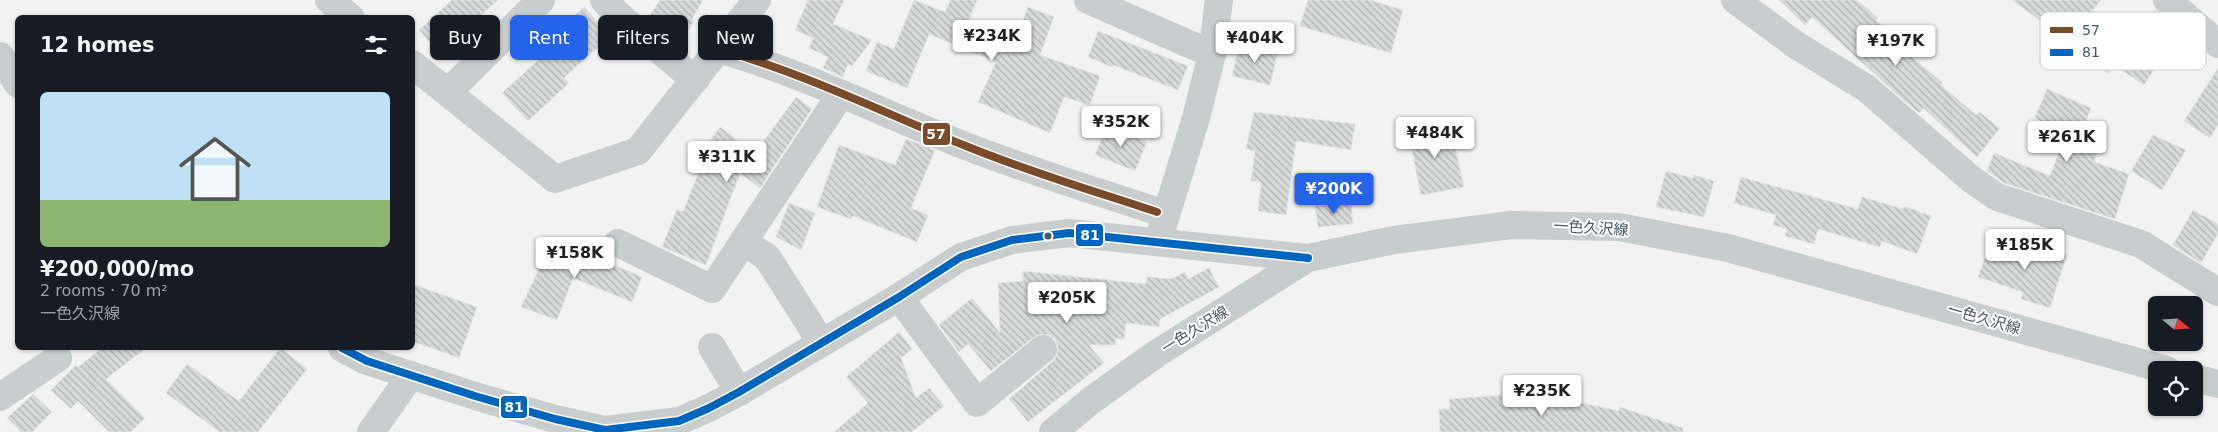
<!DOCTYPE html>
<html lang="en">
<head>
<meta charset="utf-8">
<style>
  body { margin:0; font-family:"DejaVu Sans","Noto Sans JP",sans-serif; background:#242831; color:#f1f3f6; height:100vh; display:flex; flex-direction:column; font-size:19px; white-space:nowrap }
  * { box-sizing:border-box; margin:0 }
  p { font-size:16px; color:#9ea1a6 }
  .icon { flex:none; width:28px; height:28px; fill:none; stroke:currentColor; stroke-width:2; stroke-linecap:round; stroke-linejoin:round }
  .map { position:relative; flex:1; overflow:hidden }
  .side { position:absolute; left:15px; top:15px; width:400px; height:335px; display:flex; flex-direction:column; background:#171b24; border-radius:8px; box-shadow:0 1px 4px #0004 }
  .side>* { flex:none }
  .guide { position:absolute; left:430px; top:15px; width:475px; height:45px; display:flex; gap:10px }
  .needle { width:32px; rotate:108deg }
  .buttons { position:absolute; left:2148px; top:296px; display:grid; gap:10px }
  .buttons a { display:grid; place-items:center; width:55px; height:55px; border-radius:8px; background:#171b24; box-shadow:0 1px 4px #0004; font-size:25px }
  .price { position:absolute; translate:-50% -42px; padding:0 11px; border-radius:5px; background:#fff; color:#222; font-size:16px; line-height:32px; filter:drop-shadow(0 1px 2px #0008) }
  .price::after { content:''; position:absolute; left:50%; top:30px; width:15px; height:11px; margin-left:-8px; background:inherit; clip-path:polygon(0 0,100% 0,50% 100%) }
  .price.current { background:#2563eb; color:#fff }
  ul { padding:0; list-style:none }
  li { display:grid; align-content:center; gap:10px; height:265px; padding:0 25px }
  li+li { border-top:1px solid #363941 }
  li span { display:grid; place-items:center; height:155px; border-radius:8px; color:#555 }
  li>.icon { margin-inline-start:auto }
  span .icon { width:90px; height:90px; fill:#fffc; stroke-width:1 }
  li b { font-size:21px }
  h2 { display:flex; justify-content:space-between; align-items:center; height:60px; padding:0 25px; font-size:21px }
  .chip { padding:0 18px; border-radius:8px; background:#171b24; box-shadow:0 1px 4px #0004; font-size:18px; line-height:45px }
  .chip.current { background:#2563eb; color:#fff }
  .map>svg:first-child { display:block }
  .building { fill:url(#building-back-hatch); stroke:#e3e4e5 }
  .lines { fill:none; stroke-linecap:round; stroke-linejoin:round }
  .minor { stroke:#c9cdce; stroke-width:28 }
  .major { stroke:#c7cccd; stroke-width:28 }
  .bus-1-casing { stroke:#fff; stroke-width:11 }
  .bus-2-casing { stroke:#fff; stroke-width:11 }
  .bus-1 { stroke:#7a4b2a; stroke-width:8 }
  .bus-2 { stroke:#0065bd; stroke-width:8 }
  .bus-dot { fill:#48595f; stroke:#fff; stroke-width:2 }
  .labels { text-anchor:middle; stroke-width:4; stroke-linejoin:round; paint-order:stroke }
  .street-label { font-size:15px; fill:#48595f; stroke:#fff }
  .key { fill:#fff; stroke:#c8cdcf; stroke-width:1 }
  .key-label { font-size:14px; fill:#48595f }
  .line-badge { stroke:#fff; stroke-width:2 }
  .badge-label { font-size:14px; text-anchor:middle; font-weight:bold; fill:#fff }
</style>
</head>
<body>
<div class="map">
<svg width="2218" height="432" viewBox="0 0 2218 432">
  <defs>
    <pattern id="building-back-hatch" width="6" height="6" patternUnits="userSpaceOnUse" patternTransform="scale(1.25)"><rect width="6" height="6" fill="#d8dada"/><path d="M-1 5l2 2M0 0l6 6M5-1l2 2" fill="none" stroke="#b1b4b4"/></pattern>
  </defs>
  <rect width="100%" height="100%" fill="#f2f2f2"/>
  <g class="building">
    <path d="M452 0H498L480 16 485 21 444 58 419 30Z"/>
    <path d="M660 0H703L692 19 694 21 684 36 648 18Z"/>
    <path d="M808 0H844L833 24 872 40 852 66 848 64 843 77 823 68 828 57 809 48 813 38 795 30Z"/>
    <path d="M914 0 945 12 950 0H977L968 22 972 23 970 28 1014 45 1028 7 1054 17 1040 55 1100 76 1090 105 1064 97 1050 133 978 102 996 62 929 34 907 88 866 71 877 42 894 49Z"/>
    <path d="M1308 0H1370L1403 10 1391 53 1300 26Z"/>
    <path d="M1779 0H1857L1878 18 1876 20 1899 40 1896 44 1943 83 1941 85 1976 115 1979 112 2000 128 1977 157 1923 108 1919 113 1900 97 1812 17 1805 25Z"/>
    <path d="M2012 0H2101L2083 22 2089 27 2086 31 2121 53 2108 73 2081 57 2084 53Z"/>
    <path d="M584 7 610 36 564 78 569 83 528 121 502 93 547 52 541 46Z"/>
    <path d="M2154 10 2179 31 2144 85 2117 67Z"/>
    <path d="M1098 31 1188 66 1178 90 1113 65 1112 67 1088 57Z"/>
    <path d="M1240 42 1278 51 1270 85 1232 76Z"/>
    <path d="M2218 68V125L2210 138 2184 121Z"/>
    <path d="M2047 89 2091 108 2078 140 2099 148 2094 162 2129 174 2115 219 2004 183 1987 171 1994 153 2050 176 2063 141 2035 117Z"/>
    <path d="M796 97 812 109 760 188 740 173 706 265 662 247 677 209 683 212 703 161 698 157 720 127 755 153Z"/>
    <path d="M1254 112 1355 124 1351 150 1296 141 1286 215 1258 211 1261 182 1251 181 1255 151 1246 149Z"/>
    <path d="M1432 120 1436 136 1452 133 1464 187 1421 195 1407 126Z"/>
    <path d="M1107 126 1147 142 1135 171 1095 155Z"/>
    <path d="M2153 135 2186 150 2162 190 2131 171Z"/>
    <path d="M906 139 935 150 911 208 928 215 917 242 853 216 851 219 817 207 839 145 895 165Z"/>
    <path d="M1666 171 1693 178 1694 175 1714 181 1704 217 1656 207Z"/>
    <path d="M1741 177 1858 209 1862 197 1903 209 1904 206 1931 216 1917 254 1882 241 1880 247 1818 229 1814 244 1785 236 1787 229 1773 225 1776 215 1734 203Z"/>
    <path d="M789 203 815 213 801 250 776 237Z"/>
    <path d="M1351 203 1353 224 1318 227 1315 206Z"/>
    <path d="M2193 210 2218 224V234L2201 263 2173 245Z"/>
    <path d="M553 239 642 277 632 302 573 278 557 320 521 307Z"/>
    <path d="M1992 239 2035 254 2038 245 2067 254 2050 308 2021 299 2023 292 1978 277Z"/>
    <path d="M1209 268 1219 287 1160 319 1159 327 1126 323 1124 339 1115 338 1116 345H1089L1104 363 1028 422 1009 399 1053 361 1057 355 1058 347 1055 339 1049 335 1041 334 1034 337 991 371 968 344 959 352 939 325 972 298 1000 333 998 283 1023 281V271L1146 284 1147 277 1171 279 1185 272 1188 279Z"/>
    <path d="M412 284 477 307 459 358 412 341Z"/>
    <path d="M899 332 912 349 901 358 916 398 929 388 944 406 912 432H834L868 403 846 377Z"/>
    <path d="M102 348H146L106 379 145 418 131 432H109L78 401 71 409 51 390 76 365 78 367Z"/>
    <path d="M280 348 307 369 258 432H220L166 393 187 364 239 401Z"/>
    <path d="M33 394 52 412 32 432H21L7 418Z"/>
    <path d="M1506 395 1562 400 1563 399 1619 411 1620 407 1683 428V432H1440L1439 409H1450L1449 399Z"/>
  </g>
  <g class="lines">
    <g class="minor">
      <path d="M329 0 351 18"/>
      <path d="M604 0 617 14 695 80"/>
      <path d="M1088 0 1212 54"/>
      <path d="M1735 0 1796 45 1866 88 1971 179 1997 197 2141 244 2218 292"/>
      <path d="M2167 0 2218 44"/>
      <path d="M718 49C804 73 885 115 968 147 1033 172 1099 192 1165 214"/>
      <path d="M0 56 18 84"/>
      <path d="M412 64 555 179 638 151 757 0"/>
      <path d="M448 92 541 0"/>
      <path d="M1161 232 1196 118 1212 54 1219 0"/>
      <path d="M743 242 767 257 821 342"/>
      <path d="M618 243 712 289 841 94"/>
      <path d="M899 297 977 403 1043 349"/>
      <path d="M712 347 739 392"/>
      <path d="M342 348 367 361 475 396 555 419 605 430 679 421 709 408 739 392 899 297 961 257 1012 240 1069 233 1308 258"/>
      <path d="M0 397 58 358"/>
      <path d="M371 432 411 375"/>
    </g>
    <g class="major">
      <path d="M2194 378 2218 384"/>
      <path d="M1053 432 1093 399 1156 354 1308 258 1394 240 1511 225 1619 227 1728 248 2167 370"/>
    </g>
    <g class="bus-1-casing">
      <path id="bus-1" d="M718 49C804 73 884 113 966 146 1029 172 1094 191 1157 212"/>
    </g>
    <g class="bus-2-casing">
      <path id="bus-2" d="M342 348 367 361 475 396 555 419 605 430 679 421 709 408 739 392 899 297 961 257 1012 240 1069 233 1308 258"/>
    </g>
    <use href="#bus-1" class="bus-1"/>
    <use href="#bus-2" class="bus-2"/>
  </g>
  <circle class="bus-dot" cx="1048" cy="236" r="4.5"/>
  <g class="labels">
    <g class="street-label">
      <text transform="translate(1591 228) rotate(3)" y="5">一色久沢線</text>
      <text transform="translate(1984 319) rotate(16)" y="5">一色久沢線</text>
      <text transform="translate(1195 330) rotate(-32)" y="5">一色久沢線</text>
    </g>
  </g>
  <rect x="2040" y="12" width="166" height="58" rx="8" class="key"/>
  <rect x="2050" y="27" width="23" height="6" fill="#7a4b2a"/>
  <rect x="2050" y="49" width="23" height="7" fill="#0065bd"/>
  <g class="key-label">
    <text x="2082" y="35">57</text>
    <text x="2082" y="57">81</text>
  </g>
  <g class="line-badge">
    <rect x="922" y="122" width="29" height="24" rx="5" fill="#7a4b2a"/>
    <rect x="1075" y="223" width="29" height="24" rx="5" fill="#0065bd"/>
    <rect x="500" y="395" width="28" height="24" rx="5" fill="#0065bd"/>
  </g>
  <g class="badge-label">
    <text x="936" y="139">57</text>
    <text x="1090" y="240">81</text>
    <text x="514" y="412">81</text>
  </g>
</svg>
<div class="buttons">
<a><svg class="needle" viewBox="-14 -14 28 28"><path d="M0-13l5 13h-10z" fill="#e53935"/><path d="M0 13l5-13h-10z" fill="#9ea1a6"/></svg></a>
<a><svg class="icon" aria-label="locate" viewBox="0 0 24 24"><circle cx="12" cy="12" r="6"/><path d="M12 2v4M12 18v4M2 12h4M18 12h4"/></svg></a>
</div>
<b class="price" style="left:992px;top:62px">¥234K</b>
<b class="price" style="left:1255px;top:64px">¥404K</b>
<b class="price" style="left:1896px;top:67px">¥197K</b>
<b class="price" style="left:1121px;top:148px">¥352K</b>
<b class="price" style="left:1435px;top:159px">¥484K</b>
<b class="price" style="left:2067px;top:163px">¥261K</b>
<b class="price" style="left:727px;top:183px">¥311K</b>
<b class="price current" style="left:1334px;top:215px">¥200K</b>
<b class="price" style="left:2025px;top:271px">¥185K</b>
<b class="price" style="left:575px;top:279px">¥158K</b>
<b class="price" style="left:1067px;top:324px">¥205K</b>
<b class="price" style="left:1542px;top:417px">¥235K</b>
<div class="guide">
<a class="chip">Buy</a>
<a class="chip current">Rent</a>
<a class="chip">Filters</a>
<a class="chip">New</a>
</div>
<section class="side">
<h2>12 homes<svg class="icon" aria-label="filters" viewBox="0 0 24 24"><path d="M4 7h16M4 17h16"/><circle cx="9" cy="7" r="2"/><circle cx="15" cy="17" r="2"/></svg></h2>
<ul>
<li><span style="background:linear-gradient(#bfe0f5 70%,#8fb573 0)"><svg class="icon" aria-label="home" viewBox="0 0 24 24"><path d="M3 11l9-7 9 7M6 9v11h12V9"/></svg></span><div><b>¥200,000/mo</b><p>2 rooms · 70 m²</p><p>一色久沢線</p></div></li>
</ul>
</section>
</div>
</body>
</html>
